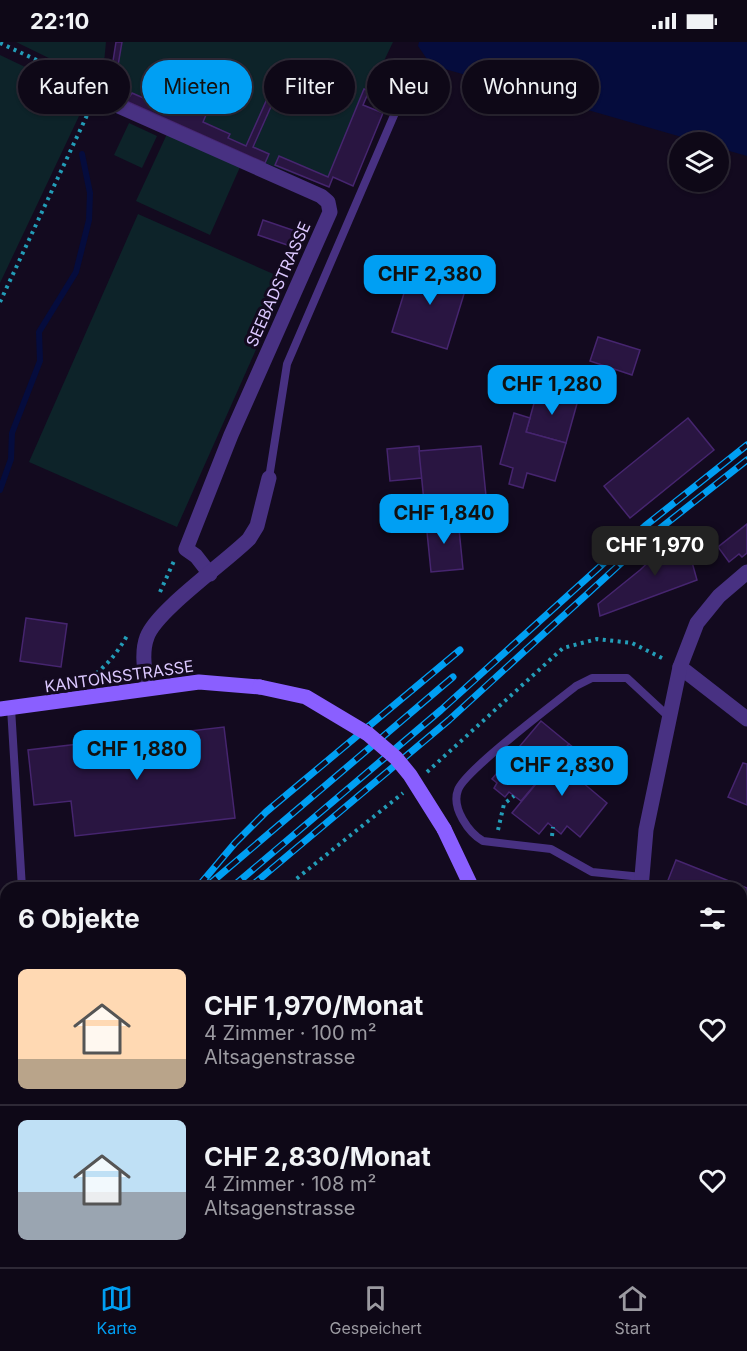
<!DOCTYPE html>
<html lang="de">
<head>
<meta charset="utf-8">
<style>
  body { margin:0; font-family:Inter,sans-serif; background:#1c1624; color:#f1f3f6; height:100vh; display:flex; flex-direction:column; font-size:22px; white-space:nowrap }
  * { box-sizing:border-box; margin:0 }
  p { font-size:20px; color:#9b9aa1 }
  .icon { flex:none; width:33px; height:33px; fill:none; stroke:currentColor; stroke-width:2; stroke-linecap:round; stroke-linejoin:round }
  .map { position:relative; flex:1; overflow:hidden }
  .side { position:absolute; left:0px; top:840px; width:747px; height:386px; display:flex; flex-direction:column; background:#0e0817; border-radius:18px 18px 0 0; box-shadow:0 2px 4px #0004,0 0 0 2px #2e2936 }
  .side>* { flex:none }
  .banner { position:absolute; left:18px; top:18px; width:711px; height:54px; display:flex; gap:12px }
  .controls { position:absolute; left:669px; top:90px; display:grid; gap:12px }
  .controls a { display:grid; place-items:center; width:60px; height:60px; border-radius:50%; background:#0e0817; box-shadow:0 2px 4px #0004,0 0 0 2px #2e2936; font-size:30px }
  .price { position:absolute; translate:-50% -51px; padding:0 14px; border-radius:12px; background:#009ff3; color:#111; font-size:20px; line-height:39px; filter:drop-shadow(0 2px 3px #0008) }
  .price::after { content:''; position:absolute; left:50%; top:36px; width:18px; height:14px; margin-left:-9px; background:inherit; clip-path:polygon(0 0,100% 0,50% 100%) }
  .price.current { background:#222; color:#fff }
  ul { padding:0; list-style:none }
  li { display:flex; align-items:center; gap:18px; height:150px; padding:0 18px }
  li+li { border-top:2px solid #2e2936 }
  li span { display:grid; place-items:center; flex:none; width:168px; height:120px; border-radius:9px; color:#555 }
  li>.icon { margin-inline-start:auto }
  span .icon { width:72px; height:72px; fill:#fffc; stroke-width:1 }
  li b { font-size:26px }
  h2 { display:flex; justify-content:space-between; align-items:center; height:72px; padding:0 18px; font-size:26px }
  .chip { padding:0 21px; border-radius:27px; background:#0e0817; box-shadow:0 2px 4px #0004,0 0 0 2px #2e2936; font-size:21px; line-height:54px }
  .chip.current { background:#009ff3; color:#111 }
  .status { display:flex; justify-content:space-between; align-items:center; height:42px; padding:0 30px; background:#0e0817; direction:ltr }
  .status svg { height:16px; fill:currentColor }
  .tabs { display:flex; justify-content:space-around; align-items:center; height:84px; border-top:2px solid #2e2936; background:#0e0817; font-size:16px; color:#9b9aa1 }
  .tabs a { display:grid; justify-items:center; gap:3px }
  .tabs .current { color:#009ff3 }
  .map>svg:first-child { display:block }
  .green { fill:#0d2329 }
  .water { fill:#050c3d }
  .lines { fill:none; stroke-linecap:round; stroke-linejoin:round }
  .stream { stroke:#050c3d; stroke-width:6 }
  .building { fill:#291541; stroke:#46256f; stroke-width:1.5 }
  .path { stroke:#239db8; stroke-width:4; stroke-dasharray:3 4.5; stroke-linecap:butt }
  .lane { stroke:#483182; stroke-width:8 }
  .street { stroke:#483182; stroke-width:15 }
  .secondary { stroke:#8a5fff; stroke-width:15 }
  .rail-casing { stroke:#009ff3; stroke-width:7 }
  .rail { stroke:#130a1f; stroke-width:4.5; stroke-dasharray:14; stroke-linecap:butt }
  .secondary-bridge { stroke:#8a5fff; stroke-width:15 }
  .labels { text-anchor:middle; stroke-width:6; stroke-linejoin:round; paint-order:stroke }
  .street-label { font-size:16px; fill:#dcc8ff; stroke:#130a1f }
</style>
</head>
<body>
<div class="status"><b>22:10</b><svg viewBox="0 0 49 12"><path d="M0 12V9h3v3zM5 12V6h3v6zM10 12V3h3v9zM15 12V0h3v12zM26 1h20v11H26zM47 4h2v5h-2z"/></svg></div>
<div class="map">
<svg width="747" height="1225" viewBox="0 0 747 1225">
  <rect width="100%" height="100%" fill="#130a1f"/>
  <g class="green">
    <path d="M16 0H106L102 42Z"/>
    <path d="M116 0H393L363 63 383 71 353 144 333 135 329 145 265 121 108 51Z"/>
    <path d="M0 13 88 55 0 241Z"/>
    <path d="M129 81 157 94 142 126 114 113Z"/>
    <path d="M167 92 240 125 210 193 136 159Z"/>
    <path d="M138 172 287 238 177 485 29 420Z"/>
  </g>
  <path class="water" d="M419 0H747V114L719 106 718 100H699L431 23 418 4Z"/>
  <g class="lines">
    <path class="stream" d="M0 448 11 417 12 391 40 319 39 290 76 230 89 178 90 151 82 112"/>
  </g>
  <g class="building">
    <path d="M116 0H122L114 47 130 54 132 51 171 68 181 45 212 59 203 80 230 92 228 96 246 104 271 48 277 51 253 105 269 112 265 121 108 51Z"/>
    <path d="M364 47 369 49 363 63 383 71 353 144 333 135 329 145 275 123 279 114 328 135Z"/>
    <path d="M263 178 304 192 299 207 258 193Z"/>
    <path d="M413 222 468 239 447 307 392 290Z"/>
    <path d="M598 295 640 308 632 333 590 319Z"/>
    <path d="M538 347 578 358 566 401 526 390Z"/>
    <path d="M514 371 530 376 526 390 566 401 555 439 527 431 523 446 509 442 513 426 500 422Z"/>
    <path d="M688 376 714 408 630 476 604 444Z"/>
    <path d="M419 404 422 436 390 439 387 407Z"/>
    <path d="M481 404 488 474 426 480 419 409Z"/>
    <path d="M458 477 463 527 431 530 426 480Z"/>
    <path d="M747 482V511L742 515 739 512 729 520 718 505Z"/>
    <path d="M683 488 697 538 600 574 598 562 640 528Z"/>
    <path d="M26 576 67 582 61 625 20 619Z"/>
    <path d="M541 679 569 702 521 759 509 750 505 755 494 746 497 741 492 737Z"/>
    <path d="M224 685 235 776 75 794 71 759 34 763 28 708Z"/>
    <path d="M569 702 596 723 582 740 607 761 580 795 567 784 561 792 548 781 539 792 512 771Z"/>
    <path d="M743 721 747 722V763L728 755Z"/>
    <path d="M676 818 747 846V930L741 945V846H665Z"/>
    <path d="M467 1220H525L523 1225H466Z"/>
  </g>
  <g class="lines">
    <g class="path">
      <path d="M0 1 69 33 88 45"/>
      <path d="M0 260 89 69"/>
      <path d="M160 550 174 519"/>
      <path d="M90 636C107 624 118 610 128 592"/>
      <path d="M427 730 563 606 597 597 632 601 666 618"/>
      <path d="M498 788 504 762 514 754"/>
      <path d="M552 794 553 785"/>
      <path d="M285 846 403 751"/>
      <path d="M741 1201 747 1212"/>
      <path d="M462 1225 463 1220"/>
    </g>
    <g class="lane">
      <path d="M269 436 287 322 395 71 419 44"/>
      <path d="M11 666 22 846"/>
      <path d="M642 835 592 830 551 807 483 799C469 791 451 766 458 748 464 729 555 661 576 644L592 636H627L669 675"/>
      <path d="M0 904 6 907"/>
      <path d="M741 969 747 971"/>
      <path d="M136 1220 141 1225"/>
    </g>
    <g class="street">
      <path d="M98 55 321 154 328 160 330 170 231 393 186 507 196 514 210 532"/>
      <path d="M680 625 747 677"/>
      <path d="M147 646C145 629 141 611 147 595 156 569 226 520 249 497L257 484 269 436"/>
      <path d="M641 846 646 788 680 625 697 581 719 554 747 530"/>
      <path d="M0 1090 6 1085"/>
      <path d="M57 1225 63 1220"/>
      <path d="M563 1225 565 1220"/>
    </g>
    <g class="secondary">
      <path d="M0 667 199 640 260 645"/>
      <path d="M444 787 472 846"/>
      <path d="M741 1146 747 1152"/>
      <path d="M388 1225 392 1220"/>
    </g>
    <g class="rail-casing">
      <g id="rail">
        <path d="M206 845 453 635"/>
        <path d="M197 846 235 801 266 770 460 608"/>
        <path d="M231 846 441 668 645 484 747 403"/>
        <path d="M249 846 449 678 653 492 747 418"/>
        <path d="M0 1018 6 1013"/>
        <path d="M0 1040 6 1035"/>
        <path d="M0 1056 6 1051"/>
      </g>
    </g>
    <use href="#rail" class="rail"/>
    <path class="secondary-bridge" d="M260 645 306 655 368 692 396 716 410 733 444 787"/>
  </g>
  <g class="labels">
    <g class="street-label">
      <text transform="translate(278 242) rotate(-66)" y="6">SEEBADSTRASSE</text>
      <text transform="translate(119 634) rotate(-8)" y="6">KANTONSSTRASSE</text>
    </g>
  </g>
</svg>
<div class="controls">
<a><svg class="icon" aria-label="layers" viewBox="0 0 24 24"><path d="M12 4l9 5-9 5-9-5zM3 14l9 5 9-5"/></svg></a>
</div>
<b class="price" style="left:430px;top:264px">CHF 2,380</b>
<b class="price" style="left:552px;top:374px">CHF 1,280</b>
<b class="price" style="left:444px;top:503px">CHF 1,840</b>
<b class="price current" style="left:655px;top:535px">CHF 1,970</b>
<b class="price" style="left:137px;top:739px">CHF 1,880</b>
<b class="price" style="left:562px;top:755px">CHF 2,830</b>
<div class="banner">
<a class="chip">Kaufen</a>
<a class="chip current">Mieten</a>
<a class="chip">Filter</a>
<a class="chip">Neu</a>
<a class="chip">Wohnung</a>
</div>
<section class="side">
<h2>6 Objekte<svg class="icon" aria-label="filters" viewBox="0 0 24 24"><path d="M4 7h16M4 17h16"/><circle cx="9" cy="7" r="2"/><circle cx="15" cy="17" r="2"/></svg></h2>
<ul>
<li><span style="background:linear-gradient(#ffd9b3 75%,#b9a48a 0)"><svg class="icon" aria-label="home" viewBox="0 0 24 24"><path d="M3 11l9-7 9 7M6 9v11h12V9"/></svg></span><div><b>CHF 1,970/Monat</b><p>4 Zimmer · 100 m²</p><p>Altsagenstrasse</p></div><svg class="icon" aria-label="heart" viewBox="0 0 24 24"><path d="M12 20l-8-8c-3-5 5-10 8-4 3-6 11-1 8 4z"/></svg></li>
<li><span style="background:linear-gradient(#bfe0f5 60%,#9aa5b1 0)"><svg class="icon" aria-label="home" viewBox="0 0 24 24"><path d="M3 11l9-7 9 7M6 9v11h12V9"/></svg></span><div><b>CHF 2,830/Monat</b><p>4 Zimmer · 108 m²</p><p>Altsagenstrasse</p></div><svg class="icon" aria-label="heart" viewBox="0 0 24 24"><path d="M12 20l-8-8c-3-5 5-10 8-4 3-6 11-1 8 4z"/></svg></li>
</ul>
</section>
</div>
<nav class="tabs">
<a class="current"><svg class="icon" aria-label="map" viewBox="0 0 24 24"><path d="M3 6l6-2 6 2 6-2v14l-6 2-6-2-6 2zM9 4v14M15 6v14"/></svg>Karte</a>
<a><svg class="icon" aria-label="saved" viewBox="0 0 24 24"><path d="M7 4h10v16l-5-4-5 4z"/></svg>Gespeichert</a>
<a><svg class="icon" aria-label="home" viewBox="0 0 24 24"><path d="M3 11l9-7 9 7M6 9v11h12V9"/></svg>Start</a>
</nav>
</body>
</html>
